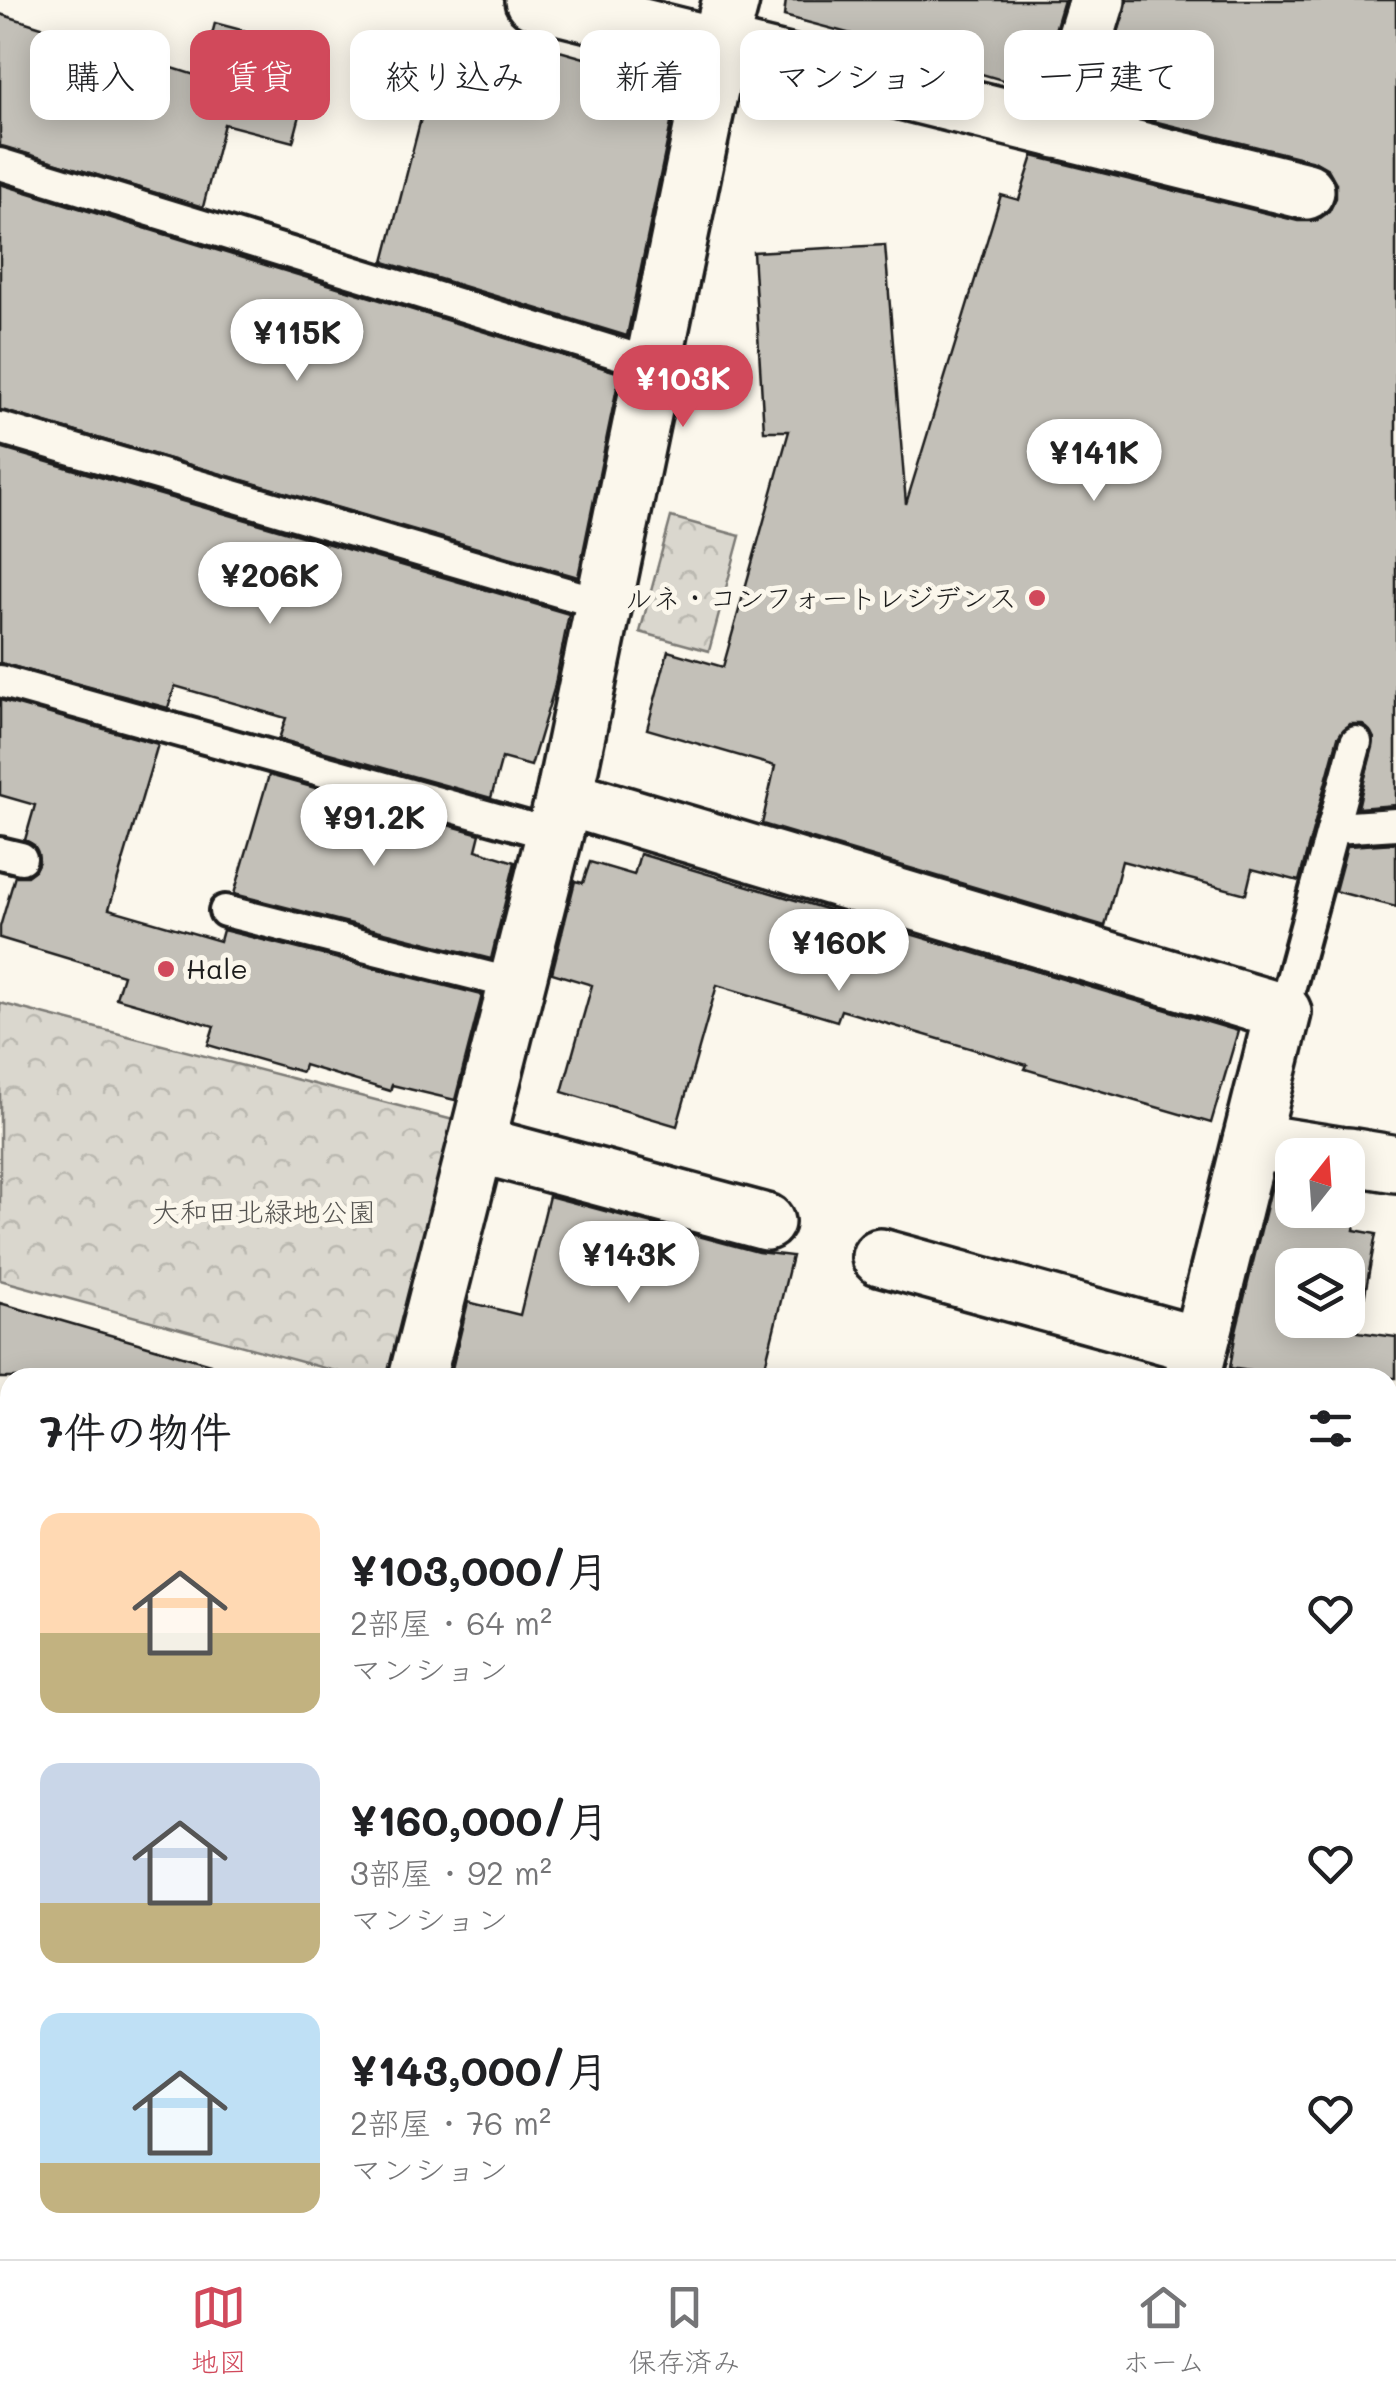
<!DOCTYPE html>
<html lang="ja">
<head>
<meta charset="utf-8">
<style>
  body { margin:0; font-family:Mali,"Klee One",sans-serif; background:#f2f2f2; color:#202124; height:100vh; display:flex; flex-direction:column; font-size:38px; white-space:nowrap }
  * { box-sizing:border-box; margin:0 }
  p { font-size:32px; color:#757577 }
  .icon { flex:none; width:55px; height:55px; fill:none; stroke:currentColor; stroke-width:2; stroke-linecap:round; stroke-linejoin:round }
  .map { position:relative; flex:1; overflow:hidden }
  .side { position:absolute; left:0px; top:1368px; width:1398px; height:892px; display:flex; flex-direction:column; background:#fff; border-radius:30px 30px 0 0; box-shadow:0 5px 25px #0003 }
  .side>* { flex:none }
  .banner { position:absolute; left:30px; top:30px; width:1338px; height:90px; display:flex; gap:20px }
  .needle { width:65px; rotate:17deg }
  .controls { position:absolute; left:1275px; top:1138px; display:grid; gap:20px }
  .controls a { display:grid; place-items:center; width:90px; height:90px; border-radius:20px; background:#fff; box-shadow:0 5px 25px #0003; font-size:50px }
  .price { position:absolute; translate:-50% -85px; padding:0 22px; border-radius:35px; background:#fff; color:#222; font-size:32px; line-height:65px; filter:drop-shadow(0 2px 5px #0008) }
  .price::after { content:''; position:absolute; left:50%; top:60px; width:30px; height:22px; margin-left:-15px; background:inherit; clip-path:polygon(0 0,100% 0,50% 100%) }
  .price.active { background:#d1495b; color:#fff }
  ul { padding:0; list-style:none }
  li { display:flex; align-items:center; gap:30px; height:250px; padding:0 40px }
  li span { display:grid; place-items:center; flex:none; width:280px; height:200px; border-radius:20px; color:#555 }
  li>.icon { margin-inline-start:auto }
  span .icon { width:120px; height:120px; fill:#fffc; stroke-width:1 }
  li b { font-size:42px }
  h2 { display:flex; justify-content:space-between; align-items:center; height:120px; padding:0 40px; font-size:42px }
  .pill { padding:0 35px; border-radius:20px; background:#fff; box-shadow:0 5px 25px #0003; font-size:35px; line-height:90px }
  .pill.active { background:#d1495b; color:#fff }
  .tab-bar { display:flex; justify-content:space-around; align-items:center; height:140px; border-top:2px solid #e0e0e0; background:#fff; font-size:28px; color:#757577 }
  .tab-bar a { display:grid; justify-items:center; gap:5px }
  .tab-bar .active { color:#d1495b }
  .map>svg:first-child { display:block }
  .park { fill:url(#park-crowns); stroke:#7b7a75; stroke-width:2.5 }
  .building { fill:#c3c0b8; stroke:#1c1c1c; stroke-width:2.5; fill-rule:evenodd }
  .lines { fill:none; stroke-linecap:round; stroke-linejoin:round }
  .lane-casing { stroke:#1c1c1c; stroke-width:38 }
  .street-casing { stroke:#1c1c1c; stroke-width:62 }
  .lane { stroke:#fbf7ec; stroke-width:30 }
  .street { stroke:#fbf7ec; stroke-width:55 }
  .poi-dot { fill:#d1495b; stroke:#fbf7ec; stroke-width:4 }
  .labels { text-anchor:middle; stroke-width:10; stroke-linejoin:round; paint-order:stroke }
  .poi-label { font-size:28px; fill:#1c1c1c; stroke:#fbf7ec; text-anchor:end }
  .park-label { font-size:28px; fill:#555451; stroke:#fbf7ec }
</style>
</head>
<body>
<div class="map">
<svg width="1396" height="2259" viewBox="0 0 1396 2259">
  <defs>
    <pattern id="park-crowns" width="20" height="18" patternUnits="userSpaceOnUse" patternTransform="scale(2.5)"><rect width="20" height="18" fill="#dad7ce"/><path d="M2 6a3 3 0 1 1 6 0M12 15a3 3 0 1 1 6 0" fill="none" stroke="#bab8b0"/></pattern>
  </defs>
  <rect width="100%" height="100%" fill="#fbf7ec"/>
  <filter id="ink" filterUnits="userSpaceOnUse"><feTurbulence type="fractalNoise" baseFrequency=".01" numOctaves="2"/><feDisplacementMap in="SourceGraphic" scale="20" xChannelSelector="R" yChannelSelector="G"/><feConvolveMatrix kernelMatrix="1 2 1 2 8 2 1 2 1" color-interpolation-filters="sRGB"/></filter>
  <g filter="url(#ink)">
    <g class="park">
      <path d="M671 517 740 536 709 651 640 632Z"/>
      <path d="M0 1003 457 1121 394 1377H357L0 1280Z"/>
    </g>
    <g class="building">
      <path d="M786 0H1064L1037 90 892 48 893 45 784 16Z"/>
      <path d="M1127 0H1396V805L1358 808 1374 738 1362 724H1350L1338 737 1299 881 1252 869 1246 894 1122 861 1105 926 762 824 775 766 647 729 668 651 723 667 789 431H764L753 252 885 245 906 504 1001 195 1019 200 1033 156 1298 221H1316L1329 212 1336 198V183L1328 169 1314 161 1097 107Z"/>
      <path d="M0 14 201 77 215 23 317 50 293 142 224 124 203 207 0 146Z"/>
      <path d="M442 37 524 57 528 42 679 85 627 336 384 262Z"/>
      <path d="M0 184 620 373 578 577 0 410Z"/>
      <path d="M0 448 569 614 554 689 531 766 502 758 491 798 279 739 286 718 175 686 168 708 0 663Z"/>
      <path d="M0 700 158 744 109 909 220 941 223 930 482 995 455 1100 392 1085 390 1091 304 1065 302 1072 208 1045 214 1026 116 998 123 975 0 938V927L15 876H27L35 870 39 861 34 845 25 840 35 805 0 795Z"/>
      <path d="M269 775 480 834 476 850 515 862 491 959 234 894Z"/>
      <path d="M1396 843V907L1335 891 1347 846Z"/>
      <path d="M640 854 1238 1031 1211 1123 1025 1069 1027 1065 841 1010 837 1021 717 985 677 1126 562 1092 592 985 552 973 575 881 583 883 590 862 634 875Z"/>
      <path d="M1273 1181 1292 1184V1210H1348V1194L1360 1197 1354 1230 1376 1234 1358 1332 1396 1337V1378H1298L1230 1368 1236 1331ZM1292 1265H1348V1320H1292Z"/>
      <path d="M549 1196 758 1252 792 1256 762 1378H470L451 1373 468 1302 520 1315Z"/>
      <path d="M0 1303 210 1364 208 1378H0Z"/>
    </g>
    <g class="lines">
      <g class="lane-casing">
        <g id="lane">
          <path d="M0 164 653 364"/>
          <path d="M0 428 603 604"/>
          <path d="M0 681 554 835"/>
          <path d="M1335 828 1396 824"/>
          <path d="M0 853 21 858"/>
          <path d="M225 911 514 984"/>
          <path d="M1283 1012 1356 742"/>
          <path d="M1388 1464 1396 1466"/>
        </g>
      </g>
      <g class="street-casing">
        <g id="street">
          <path d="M533 0 1306 191"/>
          <path d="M1057 130 1097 0"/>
          <path d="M564 797 1283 1012 1192 1378"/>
          <path d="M1251 1141 1338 1155"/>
          <path d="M476 1144 766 1222"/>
          <path d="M1348 1156 1396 1164"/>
          <path d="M880 1257 1198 1345"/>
          <path d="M417 1378 564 797 719 46 731 0"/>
          <path d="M0 1439 10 1442"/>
          <path d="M0 1744 10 1746"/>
          <path d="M1388 1754 1396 1755"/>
          <path d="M212 2259 214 2250"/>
          <path d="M965 2259 966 2250"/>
        </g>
      </g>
      <use href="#lane" class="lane"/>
      <use href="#street" class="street"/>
    </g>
  </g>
  <g class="poi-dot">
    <circle cx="1037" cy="598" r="10"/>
    <circle cx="166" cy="969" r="10"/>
  </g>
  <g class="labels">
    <g class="poi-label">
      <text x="1017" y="608">ルネ・コンフォートレジデンス</text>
      <text x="186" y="979" text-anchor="start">Hale</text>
    </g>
    <g class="park-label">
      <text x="264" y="1222">大和田北緑地公園</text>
    </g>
  </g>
</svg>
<div class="controls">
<a><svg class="needle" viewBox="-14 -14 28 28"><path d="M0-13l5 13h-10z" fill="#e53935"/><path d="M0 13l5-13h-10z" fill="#757577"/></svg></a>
<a><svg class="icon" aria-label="layers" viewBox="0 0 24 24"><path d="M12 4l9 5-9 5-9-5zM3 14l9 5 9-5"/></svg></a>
</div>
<b class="price" style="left:297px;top:384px">¥115K</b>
<b class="price active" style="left:683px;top:430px">¥103K</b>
<b class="price" style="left:1094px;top:504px">¥141K</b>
<b class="price" style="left:270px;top:627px">¥206K</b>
<b class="price" style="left:374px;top:869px">¥91.2K</b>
<b class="price" style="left:839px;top:994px">¥160K</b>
<b class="price" style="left:629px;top:1306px">¥143K</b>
<div class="banner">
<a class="pill">購入</a>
<a class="pill active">賃貸</a>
<a class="pill">絞り込み</a>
<a class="pill">新着</a>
<a class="pill">マンション</a>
<a class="pill">一戸建て</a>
</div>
<section class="side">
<h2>7件の物件<svg class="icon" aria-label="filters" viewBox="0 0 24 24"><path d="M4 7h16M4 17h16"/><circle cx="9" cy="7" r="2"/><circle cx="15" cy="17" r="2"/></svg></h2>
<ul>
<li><span style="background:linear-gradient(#ffd9b3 60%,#c2b280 0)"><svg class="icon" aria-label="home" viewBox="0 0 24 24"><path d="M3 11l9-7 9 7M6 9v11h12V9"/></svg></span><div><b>¥103,000/月</b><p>2部屋 · 64 m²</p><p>マンション</p></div><svg class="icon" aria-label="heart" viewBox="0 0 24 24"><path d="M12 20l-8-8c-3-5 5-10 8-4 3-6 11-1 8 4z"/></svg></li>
<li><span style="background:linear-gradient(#c9d6e8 70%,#c2b280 0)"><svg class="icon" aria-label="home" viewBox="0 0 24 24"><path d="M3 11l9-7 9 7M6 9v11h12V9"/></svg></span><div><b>¥160,000/月</b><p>3部屋 · 92 m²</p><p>マンション</p></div><svg class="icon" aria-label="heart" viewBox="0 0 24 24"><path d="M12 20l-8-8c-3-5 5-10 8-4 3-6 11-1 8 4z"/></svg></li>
<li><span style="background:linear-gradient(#bfe0f5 75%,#c2b280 0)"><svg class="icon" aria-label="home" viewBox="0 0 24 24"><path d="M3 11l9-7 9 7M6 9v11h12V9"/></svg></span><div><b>¥143,000/月</b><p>2部屋 · 76 m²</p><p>マンション</p></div><svg class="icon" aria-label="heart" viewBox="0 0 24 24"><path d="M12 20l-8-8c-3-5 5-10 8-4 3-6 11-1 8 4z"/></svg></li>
</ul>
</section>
</div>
<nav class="tab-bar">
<a class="active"><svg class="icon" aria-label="map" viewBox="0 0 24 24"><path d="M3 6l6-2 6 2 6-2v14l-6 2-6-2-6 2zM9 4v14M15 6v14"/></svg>地図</a>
<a><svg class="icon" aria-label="saved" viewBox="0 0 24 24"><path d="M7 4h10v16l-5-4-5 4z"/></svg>保存済み</a>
<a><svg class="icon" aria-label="home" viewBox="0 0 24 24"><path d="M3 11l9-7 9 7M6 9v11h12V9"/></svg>ホーム</a>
</nav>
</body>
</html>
